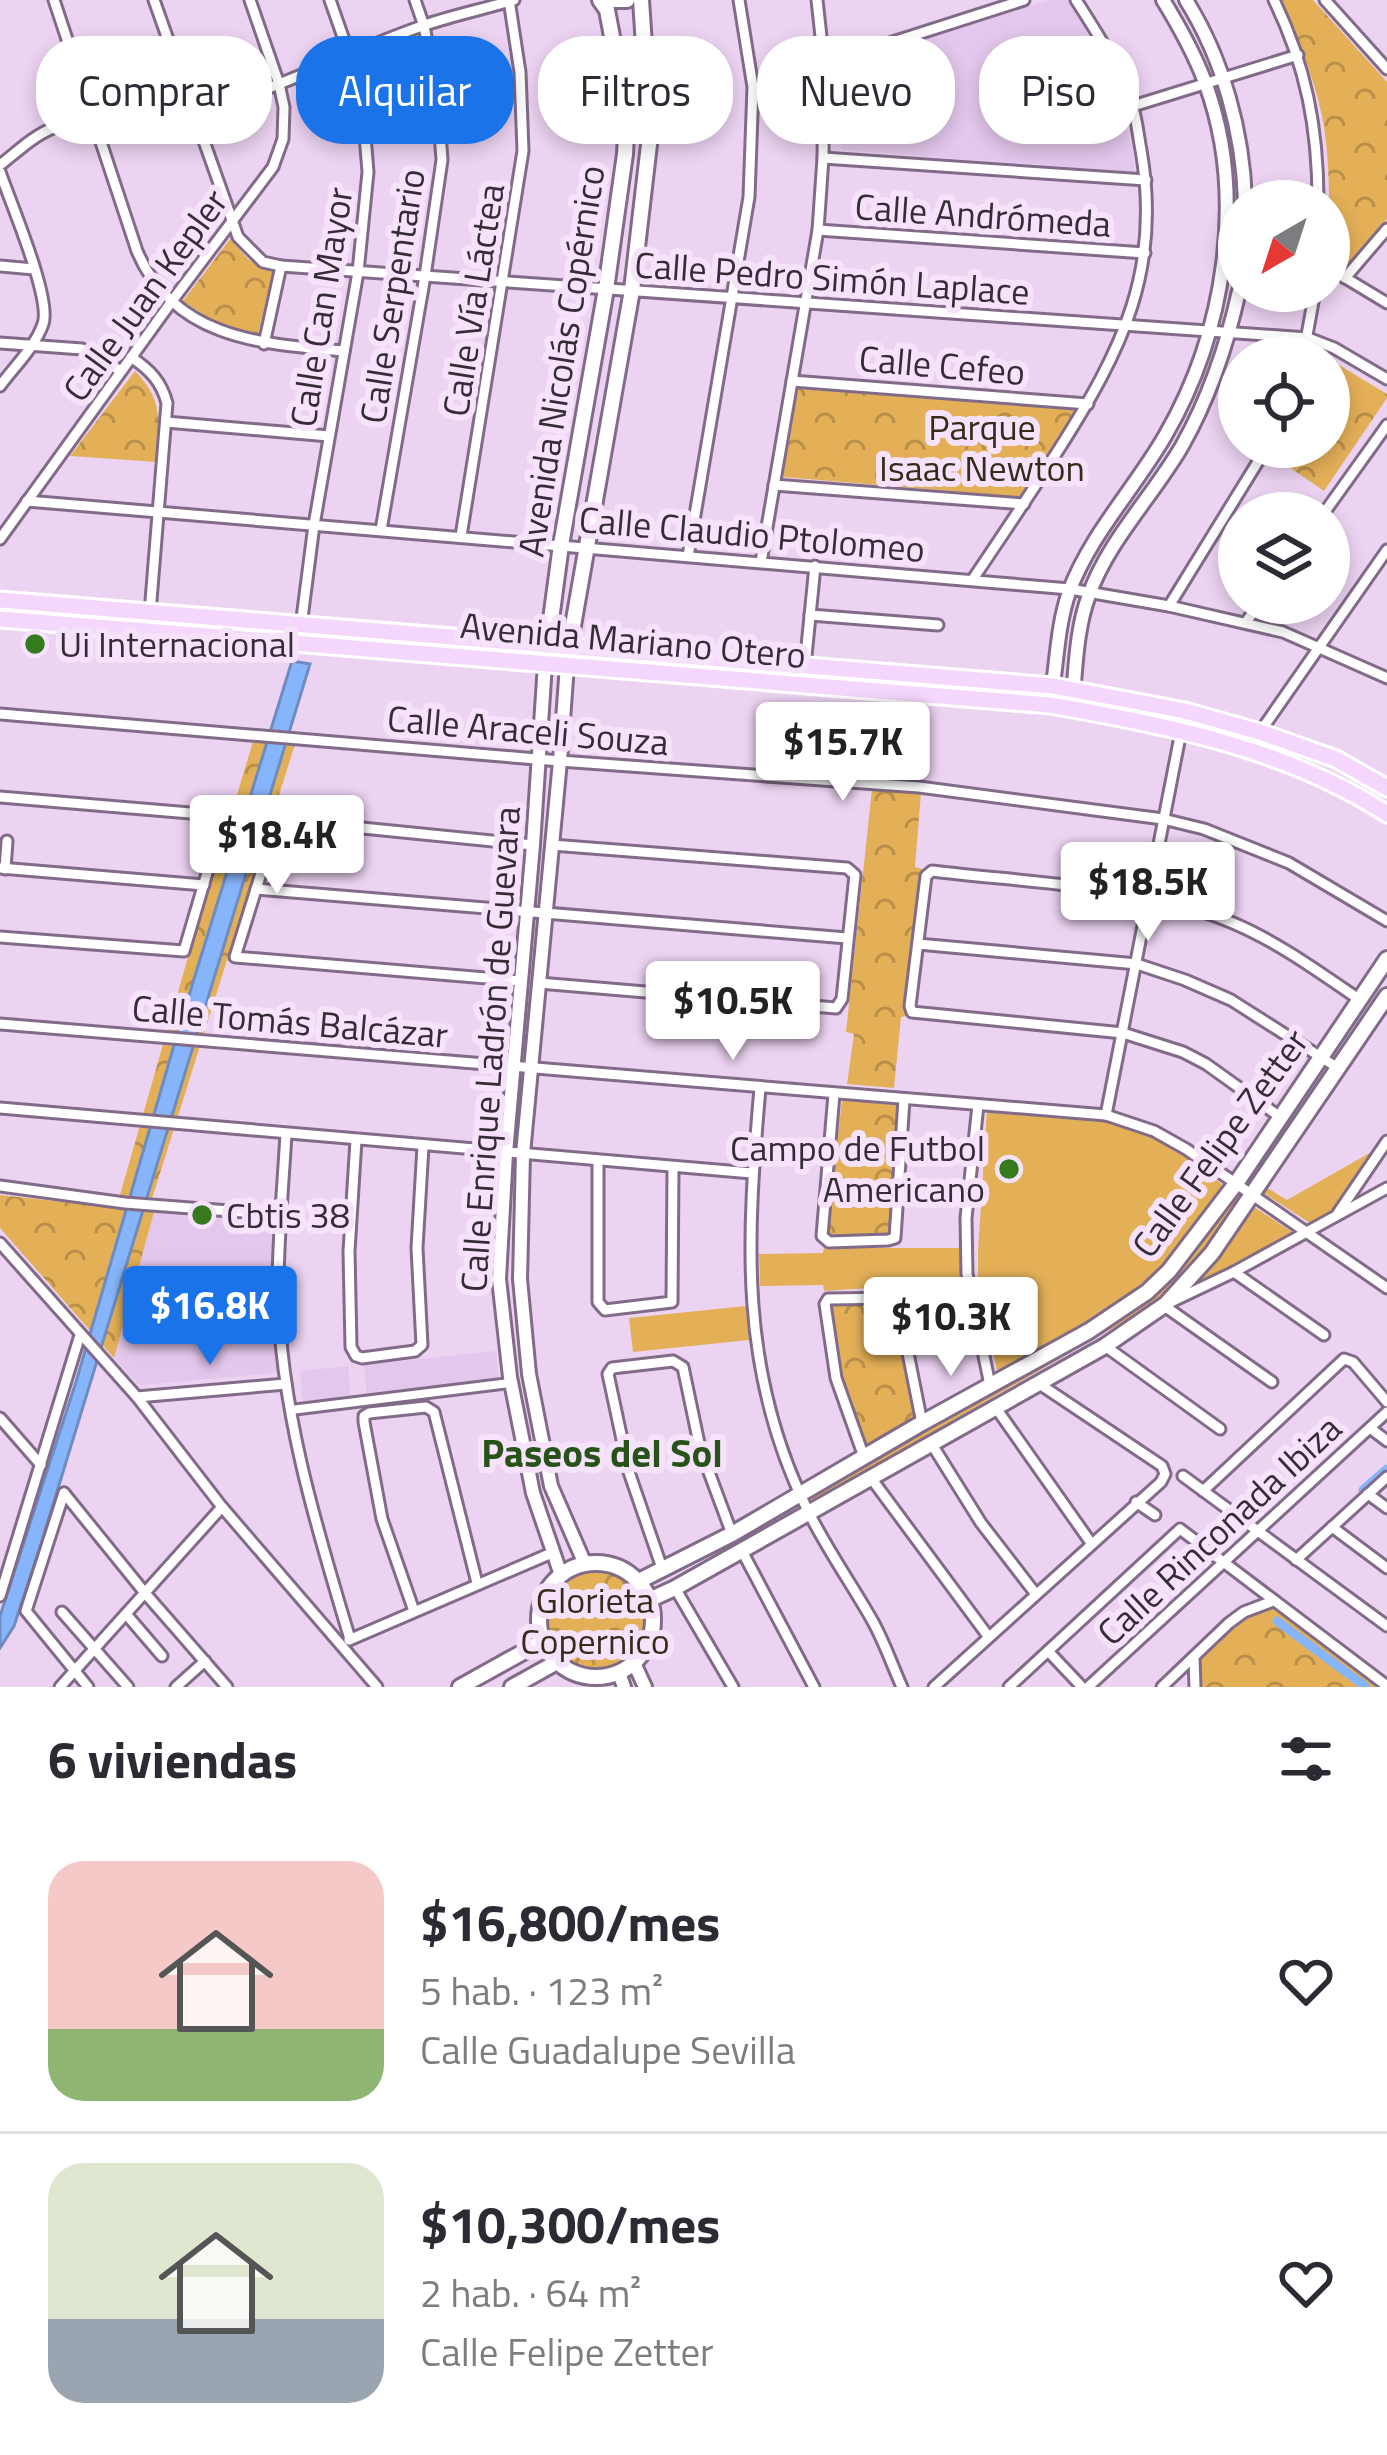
<!DOCTYPE html>
<html lang="es">
<head>
<meta charset="utf-8">
<style>
  body { margin:0; font-family:"Titillium Web",sans-serif; background:#f7f7f7; color:#2b2b33; height:100vh; display:flex; flex-direction:column; font-size:45px; white-space:nowrap }
  * { box-sizing:border-box; margin:0 }
  p { font-size:39px; color:#7c7c81 }
  .icon { flex:none; width:66px; height:66px; fill:none; stroke:currentColor; stroke-width:2; stroke-linecap:round; stroke-linejoin:round }
  .map { position:relative; height:1687px; overflow:hidden }
  .sheet { display:flex; flex-direction:column; background:#fff; flex:1 }
  .sheet>* { flex:none }
  .top-card { position:absolute; left:36px; top:36px; width:1317px; height:108px; display:flex; gap:24px }
  .needle { width:78px; rotate:219deg }
  .controls { position:absolute; left:1218px; top:180px; display:grid; gap:24px }
  .controls a { display:grid; place-items:center; width:132px; height:132px; border-radius:50%; background:#fff; box-shadow:0 6px 18px #0003; font-size:60px }
  .price { position:absolute; translate:-50% -102px; padding:0 27px; border-radius:12px; background:#fff; color:#222; font-size:39px; line-height:78px; filter:drop-shadow(0 3px 6px #0008) }
  .price::after { content:''; position:absolute; left:50%; top:72px; width:36px; height:27px; margin-left:-18px; background:inherit; clip-path:polygon(0 0,100% 0,50% 100%) }
  .price.on { background:#1a73e8; color:#fff }
  ul { padding:0; list-style:none }
  li { display:flex; align-items:center; gap:36px; height:300px; padding:0 48px }
  li+li { border-top:3px solid #e1e1e2 }
  li span { display:grid; place-items:center; flex:none; width:336px; height:240px; border-radius:36px; color:#555 }
  li>.icon { margin-inline-start:auto }
  span .icon { width:144px; height:144px; fill:#fffc; stroke-width:1 }
  li b { font-size:51px }
  h2 { display:flex; justify-content:space-between; align-items:center; height:144px; padding:0 48px; font-size:51px }
  .pill { padding:0 42px; border-radius:48px; background:#fff; box-shadow:0 6px 18px #0003; font-size:42px; line-height:108px }
  .pill.on { background:#1a73e8; color:#fff }
  .map>svg:first-child { display:block }
  .built { fill:#e4c7ec }
  .green { fill:#e3b058 }
  .park { fill:url(#park-crowns) }
  .water { fill:#87b5fc; stroke:#6f8cc1; stroke-width:3 }
  .lines { fill:none; stroke-linecap:round; stroke-linejoin:round }
  .canal { stroke:#87b5fc; stroke-width:9 }
  .pedestrian-casing { stroke:#826b88; stroke-width:14 }
  .minor-casing { stroke:#826b88; stroke-width:15 }
  .tertiary-casing { stroke:#826b88; stroke-width:18 }
  .secondary-casing { stroke:#826b88; stroke-width:20 }
  .primary-casing { stroke:#fff; stroke-width:21 }
  .pedestrian { stroke:#fff; stroke-width:8 }
  .minor { stroke:#fff; stroke-width:9 }
  .tertiary { stroke:#fff; stroke-width:12 }
  .secondary { stroke:#fff; stroke-width:14 }
  .primary { stroke:#f5d7fd; stroke-width:15 }
  .poi-dot { fill:#357b1e; stroke:#f6e2fb; stroke-width:4.5 }
  .labels { text-anchor:middle; stroke-width:12; stroke-linejoin:round; paint-order:stroke }
  .street-label { font-size:36px; fill:#362c38; stroke:#f6e2fb }
  .park-label { font-size:36px; fill:#362b18; stroke:#f6e2fb }
  .poi-label { font-size:36px; fill:#362c38; stroke:#f6e2fb; text-anchor:start }
  .neighbourhood-label { font-size:39px; font-weight:bold; fill:#275319; stroke:#f6e2fb }
</style>
</head>
<body>
<div class="map">
<svg width="1387" height="1687" viewBox="0 0 1387 1687">
  <defs>
    <pattern id="park-crowns" width="20" height="18" patternUnits="userSpaceOnUse" patternTransform="scale(3)"><rect width="20" height="18" fill="#e3b058"/><path d="M2 6a3 3 0 1 1 6 0M12 15a3 3 0 1 1 6 0" fill="none" stroke="#b98f4a"/></pattern>
  </defs>
  <rect width="100%" height="100%" fill="#ecd3f2"/>
  <g class="built">
    <path d="M1053 0H1069L1117 88 1133 153 1135 172 842 150 838 122 834 121 832 68 964 24Z"/>
    <path d="M154 1212 273 1221 272 1300 278 1373 139 1385 114 1358Z"/>
    <path d="M496 1351 499 1382 367 1397 364 1365Z"/>
    <path d="M348 1366 351 1400 303 1404 300 1371Z"/>
  </g>
  <g class="green">
    <path d="M987 1109C1035 1113 1091 1111 1137 1129 1170 1142 1197 1164 1224 1186 1209 1206 1196 1228 1180 1246 1130 1303 1063 1337 998 1375L978 1283V1252Z"/>
    <path d="M1373 1151 1334 1210 1310 1223 1262 1192 1266 1187 1287 1200Z"/>
    <path d="M1237 1195 1240 1201C1211 1245 1180 1284 1137 1314L815 1500 811 1498V1495L1167 1280 1195 1250 1233 1196Z"/>
    <path d="M1251 1205 1295 1234 1192 1288 1190 1285Z"/>
    <path d="M824 1248H961V1282L824 1291 823 1285 760 1286 759 1254 823 1253Z"/>
    <path d="M746 1306 749 1340 633 1352 629 1318Z"/>
  </g>
  <g class="park">
    <path d="M1281 0H1313L1387 82V219L1345 268 1329 258C1329 211 1331 163 1322 116 1314 77 1297 37 1281 0Z"/>
    <path d="M230 239 249 260 273 271 258 335C230 332 205 316 183 301Z"/>
    <path d="M1329 359 1387 394V398L1324 491 1273 456 1277 447H1329Z"/>
    <path d="M135 371C165 402 158 421 156 462L70 456Z"/>
    <path d="M798 388 1078 408 1021 497 783 477Z"/>
    <path d="M255 735 296 741 150 1205 118 1202 188 957Z"/>
    <path d="M872 789 921 793 915 867 922 869 906 1016 901 1017 894 1088 847 1084 854 1034 846 1032Z"/>
    <path d="M842 1100 897 1105 893 1236 829 1235 830 1205Z"/>
    <path d="M0 1195 154 1212 114 1358 0 1228Z"/>
    <path d="M891 1300 897 1338 918 1416 864 1447C847 1402 829 1352 832 1303Z"/>
    <circle cx="595" cy="1620" r="50"/>
    <path d="M1277 1608 1382 1687H1197L1198 1654C1225 1628 1239 1615 1277 1608Z"/>
  </g>
  <path class="water" d="M292 661 310 664 41 1544 14 1626 0 1648V1616L76 1382 182 1018Z"/>
  <g class="lines">
    <g class="canal">
      <path d="M1363 1490 1387 1469"/>
      <path d="M1277 1621 1366 1687"/>
    </g>
    <g class="pedestrian-casing">
      <path id="pedestrian" d="M291 1410 510 1383"/>
    </g>
    <g class="minor-casing">
      <g id="minor">
        <path d="M54 0 137 251C174 339 261 344 344 351"/>
        <path d="M154 0 238 237 263 262 281 266 1308 338 1334 348 1387 379"/>
        <path d="M1274 0C1306 66 1318 128 1318 201"/>
        <path d="M1325 0 1387 69"/>
        <path d="M824 64 1024 0"/>
        <path d="M178 68C202 87 221 94 251 91"/>
        <path d="M1133 106 1298 55"/>
        <path d="M823 158 1146 180"/>
        <path d="M0 165C17 152 33 136 53 128 108 104 169 121 226 103 294 82 357 48 425 25 454 15 484 9 514 0"/>
        <path d="M0 172C10 201 52 299 43 324 35 347 14 367 0 386"/>
        <path d="M818 230 1145 253"/>
        <path d="M0 266 34 269"/>
        <path d="M1329 268 1387 303"/>
        <path d="M1345 278 1387 229"/>
        <path d="M0 343 82 349 121 371"/>
        <path d="M264 344 281 266"/>
        <path d="M131 357C150 370 161 381 167 403L150 613"/>
        <path d="M1303 357 1315 291"/>
        <path d="M792 381 1088 404"/>
        <path d="M166 422 329 436"/>
        <path d="M774 485 1024 504"/>
        <path d="M27 501 1070 589 1169 606 1283 632 1387 678"/>
        <path d="M1324 513 1387 425"/>
        <path d="M381 530 425 276 442 160 437 93 424 26 415 0"/>
        <path d="M461 536 523 151 520 72 509 0"/>
        <path d="M0 539 172 301 273 167 283 139 284 107 279 84 250 0"/>
        <path d="M688 556 749 197 753 87 739 0"/>
        <path d="M761 562 818 230 823 158 824 64 817 0"/>
        <path d="M973 579C1002 536 1031 493 1059 449 1122 350 1162 270 1141 150 1138 135 1137 119 1132 105 1120 68 1097 33 1076 0"/>
        <path d="M1169 606 1267 447"/>
        <path d="M810 615 938 625"/>
        <path d="M1246 622 1260 603"/>
        <path d="M301 626 314 525 358 272 368 172 363 111 350 57 330 0"/>
        <path d="M805 666 815 566"/>
        <path d="M0 714 560 761 919 787 1163 819 1204 829 1289 863 1387 921"/>
        <path d="M1260 732 1387 550"/>
        <path d="M0 797 214 815 222 822 184 951 0 937"/>
        <path d="M0 868 204 885"/>
        <path d="M5 869 7 841"/>
        <path d="M256 889 847 938"/>
        <path d="M918 944 1137 964 1185 980 1231 1000 1338 1068"/>
        <path d="M521 981 235 957 276 825 282 820 533 845"/>
        <path d="M539 983 836 1008 842 999 855 875 847 868 552 845"/>
        <path d="M0 1024 1106 1115 1154 1131 1186 1149 1387 1288"/>
        <path d="M760 1088C747 1238 738 1369 807 1509 826 1548 851 1583 872 1620 884 1641 892 1665 902 1687"/>
        <path d="M834 1094 822 1236 829 1242 888 1240 895 1238 904 1099"/>
        <path d="M978 1105 966 1218 967 1274 990 1385"/>
        <path d="M0 1108 752 1173"/>
        <path d="M1106 1115 1185 711"/>
        <path d="M1280 1117 1206 1064 1183 1052 1123 1033 912 1012 910 1006 926 876 932 871C1029 883 1143 885 1233 923 1278 942 1319 972 1360 1000"/>
        <path d="M286 1134C283 1186 278 1238 278 1290 280 1409 316 1526 350 1639"/>
        <path d="M356 1140 349 1251 351 1347 356 1356 362 1358 415 1351 422 1345 417 1248 423 1146"/>
        <path d="M598 1161V1302L605 1310 672 1302 673 1168"/>
        <path d="M0 1186 125 1203 281 1215"/>
        <path d="M1338 1213 1387 1141"/>
        <path d="M0 1243 137 1397 222 1507 377 1687"/>
        <path d="M1234 1272 1324 1335"/>
        <path d="M1171 1302 1234 1272 1387 1188"/>
        <path d="M1163 1305 1272 1382"/>
        <path d="M1105 1346 1220 1429"/>
        <path d="M137 1397 286 1384"/>
        <path d="M996 1408 1091 1543"/>
        <path d="M0 1418 41 1465"/>
        <path d="M1370 1428 1387 1441"/>
        <path d="M931 1443 981 1523 1035 1593"/>
        <path d="M864 1457 836 1378 825 1304 828 1299 897 1298 922 1423"/>
        <path d="M1183 1476 1387 1626"/>
        <path d="M871 1478 988 1636"/>
        <path d="M1203 1491 1344 1359 1353 1362 1387 1402"/>
        <path d="M64 1493 145 1593 227 1687"/>
        <path d="M64 1493 26 1611 88 1687"/>
        <path d="M1368 1494 1387 1508"/>
        <path d="M1136 1502 1155 1515"/>
        <path d="M1332 1527 1387 1568"/>
        <path d="M742 1551 814 1687"/>
        <path d="M1296 1560 1387 1477"/>
        <path d="M663 1571 629 1472 608 1374 612 1368 673 1361 683 1367 700 1448 732 1534"/>
        <path d="M675 1588 733 1687"/>
        <path d="M0 1596 80 1335"/>
        <path d="M414 1611 382 1519 364 1422V1416L369 1413 426 1407 434 1412 477 1583"/>
        <path d="M62 1612 128 1687"/>
        <path d="M126 1614 162 1656"/>
        <path d="M349 1640 554 1552"/>
        <path d="M1048 1651 1082 1687"/>
        <path d="M1194 1658 1195 1687"/>
        <path d="M60 1687 222 1507"/>
        <path d="M176 1687 205 1661"/>
        <path d="M934 1687 1161 1482 1165 1474 1162 1466 1038 1383"/>
        <path d="M1009 1687 1180 1529 1387 1686"/>
        <path d="M1088 1687 1387 1412"/>
        <path d="M1162 1687 1229 1623 1244 1612 1273 1601"/>
      </g>
    </g>
    <g class="tertiary-casing">
      <g id="tertiary">
        <path d="M1186 0C1223 59 1243 132 1245 201"/>
        <path d="M545 664 533 845 506 1153 499 1279 510 1377 533 1493 561 1575"/>
        <path d="M567 665 560 761 523 1154 520 1279 529 1374 551 1486 585 1564"/>
        <path d="M1052 692C1057 659 1058 623 1069 592 1090 535 1135 488 1165 436 1225 333 1247 195 1205 82 1194 53 1179 26 1163 0"/>
        <path d="M1073 695C1076 662 1077 627 1089 595 1108 541 1153 496 1182 446 1209 398 1227 345 1239 291"/>
        <path d="M634 1663 645 1687"/>
        <path d="M619 1673 624 1687"/>
      </g>
    </g>
    <g class="secondary-casing">
      <g id="secondary">
        <path d="M606 0H627"/>
        <path d="M568 654 632 290 650 136 641 0"/>
        <path d="M545 664 561 545 606 289 625 154 627 116 607 10 600 0"/>
        <circle cx="596" cy="1620" r="57"/>
        <path d="M637 1582 732 1534 922 1423 1089 1331 1147 1292 1169 1271 1237 1182 1387 959"/>
        <path d="M649 1600 675 1588 1105 1346 1166 1304 1212 1253 1387 996"/>
        <path d="M460 1687 543 1641"/>
        <path d="M512 1687 557 1662"/>
      </g>
    </g>
    <g class="primary-casing">
      <g id="primary">
        <path d="M0 600 1053 686 1185 711 1260 732 1336 759 1387 788"/>
        <path d="M0 619 1050 705C1166 725 1287 749 1387 814"/>
      </g>
    </g>
    <use href="#pedestrian" class="pedestrian"/>
    <use href="#minor" class="minor"/>
    <use href="#tertiary" class="tertiary"/>
    <use href="#secondary" class="secondary"/>
    <use href="#primary" class="primary"/>
  </g>
  <g class="poi-dot">
    <circle cx="35" cy="644" r="12"/>
    <circle cx="1009" cy="1169" r="12"/>
    <circle cx="202" cy="1215" r="12"/>
  </g>
  <g class="labels">
    <g class="street-label">
      <text transform="translate(983 215) rotate(4)" y="13">Calle Andrómeda</text>
      <text transform="translate(832 278) rotate(4)" y="13">Calle Pedro Simón Laplace</text>
      <text transform="translate(145 295) rotate(-54)" y="13">Calle Juan Kepler</text>
      <text transform="translate(392 296) rotate(-81)" y="13">Calle Serpentario</text>
      <text transform="translate(473 300) rotate(-81)" y="13">Calle Vía Láctea</text>
      <text transform="translate(321 307) rotate(-81)" y="13">Calle Can Mayor</text>
      <text transform="translate(561 361) rotate(-81)" y="13">Avenida Nicolás Copérnico</text>
      <text transform="translate(942 365) rotate(5)" y="13">Calle Cefeo</text>
      <text transform="translate(752 534) rotate(5)" y="13">Calle Claudio Ptolomeo</text>
      <text transform="translate(633 640) rotate(5)" y="13">Avenida Mariano Otero</text>
      <text transform="translate(528 730) rotate(5)" y="13">Calle Araceli Souza</text>
      <text transform="translate(290 1021) rotate(5)" y="13">Calle Tomás Balcázar</text>
      <text transform="translate(490 1049) rotate(-86)" y="13">Calle Enrique Ladrón de Guevara</text>
      <text transform="translate(1220 1143) rotate(-54)" y="13">Calle Felipe Zetter</text>
      <text transform="translate(1219 1530) rotate(-43)" y="13">Calle Rinconada Ibiza</text>
    </g>
    <g class="park-label">
      <text x="982" y="440">Parque<tspan x="982" dy="41">Isaac Newton</tspan></text>
      <text x="595" y="1613">Glorieta<tspan x="595" dy="41">Copernico</tspan></text>
    </g>
    <g class="poi-label">
      <text x="59" y="657">Ui Internacional</text>
      <text x="985" y="1161" text-anchor="end">Campo de Futbol<tspan x="985" dy="41">Americano</tspan></text>
      <text x="226" y="1228">Cbtis 38</text>
    </g>
    <g class="neighbourhood-label">
      <text x="602" y="1467">Paseos del Sol</text>
    </g>
  </g>
</svg>
<div class="controls">
<a><svg class="needle" viewBox="-14 -14 28 28"><path d="M0-13l5 13h-10z" fill="#e53935"/><path d="M0 13l5-13h-10z" fill="#7c7c81"/></svg></a>
<a><svg class="icon" aria-label="locate" viewBox="0 0 24 24"><circle cx="12" cy="12" r="6"/><path d="M12 2v4M12 18v4M2 12h4M18 12h4"/></svg></a>
<a><svg class="icon" aria-label="layers" viewBox="0 0 24 24"><path d="M12 4l9 5-9 5-9-5zM3 14l9 5 9-5"/></svg></a>
</div>
<b class="price" style="left:843px;top:804px">$15.7K</b>
<b class="price" style="left:277px;top:897px">$18.4K</b>
<b class="price" style="left:1148px;top:944px">$18.5K</b>
<b class="price" style="left:733px;top:1063px">$10.5K</b>
<b class="price on" style="left:210px;top:1368px">$16.8K</b>
<b class="price" style="left:951px;top:1379px">$10.3K</b>
<div class="top-card">
<a class="pill">Comprar</a>
<a class="pill on">Alquilar</a>
<a class="pill">Filtros</a>
<a class="pill">Nuevo</a>
<a class="pill">Piso</a>
</div>
</div>
<section class="sheet">
<h2>6 viviendas<svg class="icon" aria-label="filters" viewBox="0 0 24 24"><path d="M4 7h16M4 17h16"/><circle cx="9" cy="7" r="2"/><circle cx="15" cy="17" r="2"/></svg></h2>
<ul>
<li><span style="background:linear-gradient(#f6c9c9 70%,#8fb573 0)"><svg class="icon" aria-label="home" viewBox="0 0 24 24"><path d="M3 11l9-7 9 7M6 9v11h12V9"/></svg></span><div><b>$16,800/mes</b><p>5 hab. · 123 m²</p><p>Calle Guadalupe Sevilla</p></div><svg class="icon" aria-label="heart" viewBox="0 0 24 24"><path d="M12 20l-8-8c-3-5 5-10 8-4 3-6 11-1 8 4z"/></svg></li>
<li><span style="background:linear-gradient(#dfe7d0 65%,#9aa5b1 0)"><svg class="icon" aria-label="home" viewBox="0 0 24 24"><path d="M3 11l9-7 9 7M6 9v11h12V9"/></svg></span><div><b>$10,300/mes</b><p>2 hab. · 64 m²</p><p>Calle Felipe Zetter</p></div><svg class="icon" aria-label="heart" viewBox="0 0 24 24"><path d="M12 20l-8-8c-3-5 5-10 8-4 3-6 11-1 8 4z"/></svg></li>
</ul>
</section>
</body>
</html>
